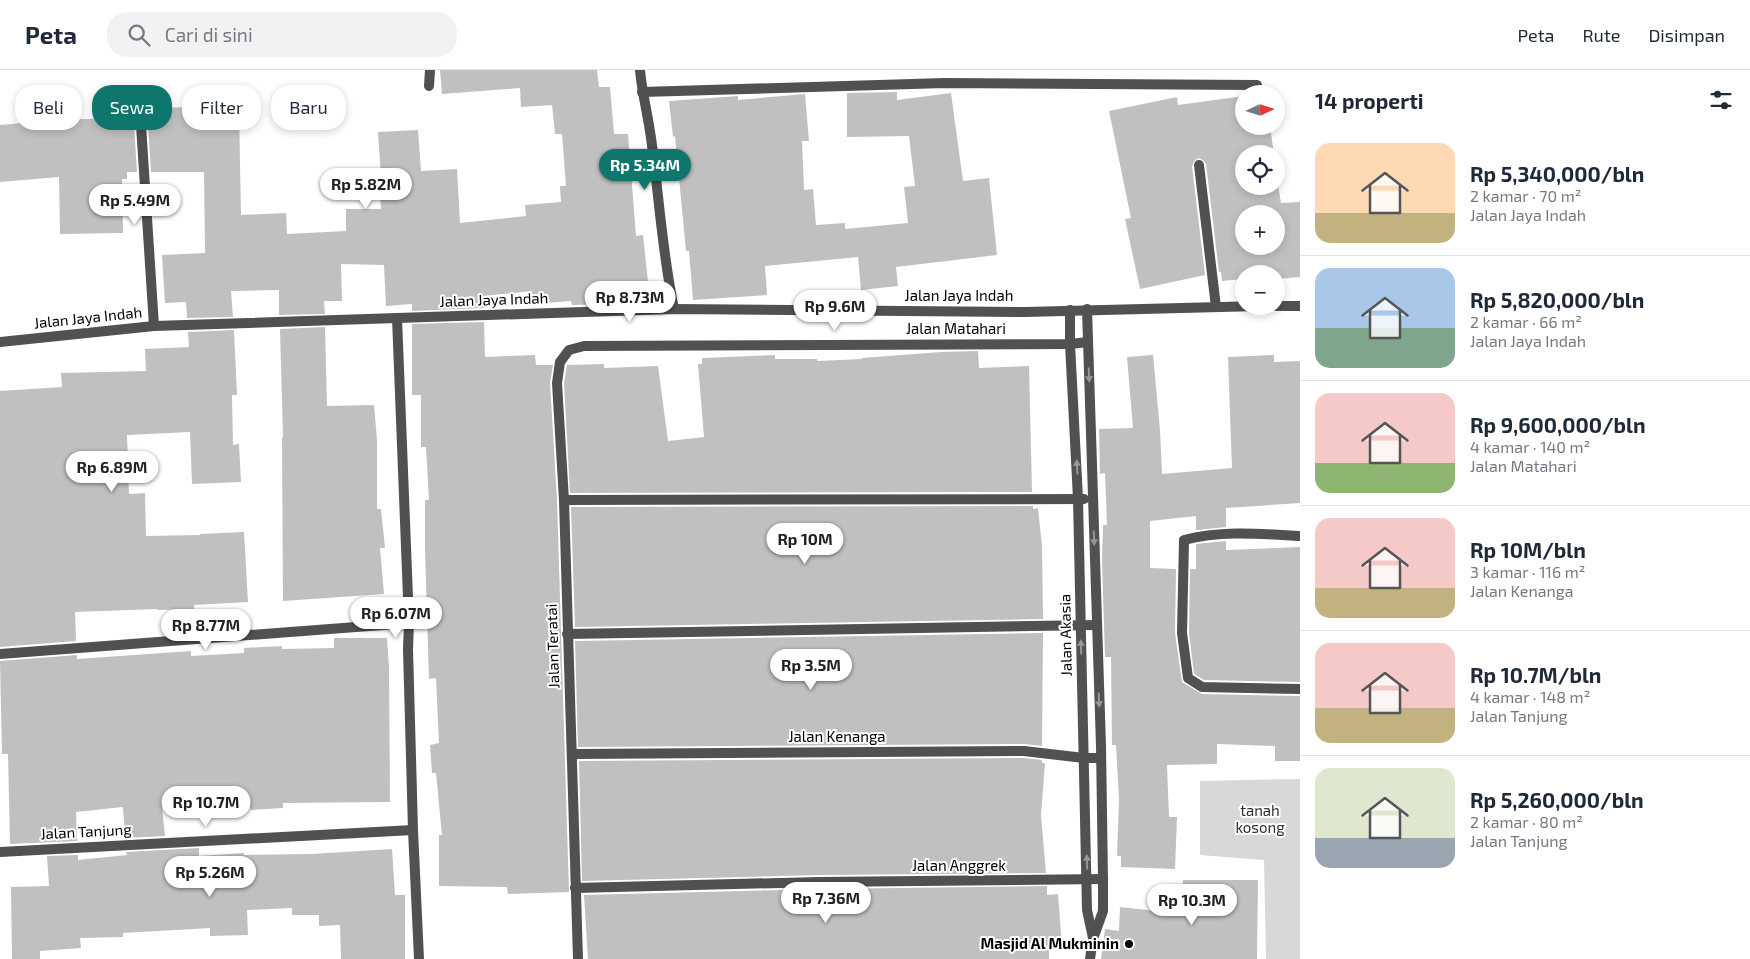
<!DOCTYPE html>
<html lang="id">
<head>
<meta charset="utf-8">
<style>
  body { margin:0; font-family:"Exo 2",sans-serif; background:#f2f2f3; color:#1f2937; height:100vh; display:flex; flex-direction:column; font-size:19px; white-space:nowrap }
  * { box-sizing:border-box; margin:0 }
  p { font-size:16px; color:#747a83 }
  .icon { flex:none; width:28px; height:28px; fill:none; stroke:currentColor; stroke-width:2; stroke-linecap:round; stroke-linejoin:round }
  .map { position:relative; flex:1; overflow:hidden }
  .details { display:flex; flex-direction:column; background:#fff; width:450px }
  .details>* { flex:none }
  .guide { position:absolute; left:15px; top:15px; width:475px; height:45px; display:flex; gap:10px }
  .needle { width:32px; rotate:86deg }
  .fabs { position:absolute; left:1235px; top:15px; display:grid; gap:10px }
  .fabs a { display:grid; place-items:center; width:50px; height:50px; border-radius:50%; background:#fff; box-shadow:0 2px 8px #0003; font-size:25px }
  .price { position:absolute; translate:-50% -42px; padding:0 11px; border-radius:18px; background:#fff; color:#222; font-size:16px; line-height:32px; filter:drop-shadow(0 1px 2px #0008) }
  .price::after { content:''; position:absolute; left:50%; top:30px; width:15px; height:11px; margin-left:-8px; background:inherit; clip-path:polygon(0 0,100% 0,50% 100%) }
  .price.selected { background:#0f766e; color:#fff }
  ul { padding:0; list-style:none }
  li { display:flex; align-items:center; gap:15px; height:125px; padding:0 15px }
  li+li { border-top:1px solid #e0e1e3 }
  li span { display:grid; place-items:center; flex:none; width:140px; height:100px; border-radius:15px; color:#555 }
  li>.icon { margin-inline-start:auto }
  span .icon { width:60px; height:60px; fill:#fffc; stroke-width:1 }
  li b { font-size:21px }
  h2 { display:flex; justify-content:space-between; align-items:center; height:60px; padding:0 15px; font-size:21px }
  .chip { padding:0 18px; border-radius:20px; background:#fff; box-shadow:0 2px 8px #0003; font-size:18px; line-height:45px }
  .chip.selected { background:#0f766e; color:#fff }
  header { display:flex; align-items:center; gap:30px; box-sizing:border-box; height:70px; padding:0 25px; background:#fff; border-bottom:1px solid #e0e1e3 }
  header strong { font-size:24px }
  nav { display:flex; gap:28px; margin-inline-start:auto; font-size:18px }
  .search { width:350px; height:45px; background:#f2f2f3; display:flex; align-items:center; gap:12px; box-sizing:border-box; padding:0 18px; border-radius:20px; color:#747a83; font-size:19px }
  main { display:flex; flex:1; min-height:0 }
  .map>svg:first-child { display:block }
  .green { fill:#d8d8d8 }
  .building { fill:#c0c0c0; fill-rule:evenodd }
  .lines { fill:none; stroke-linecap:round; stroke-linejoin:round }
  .lane { stroke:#515151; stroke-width:10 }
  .street { stroke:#515151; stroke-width:10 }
  .oneway { fill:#979797 }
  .poi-dot { fill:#000; stroke:#fff; stroke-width:2 }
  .labels { text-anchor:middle; stroke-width:4; stroke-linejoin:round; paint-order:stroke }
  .street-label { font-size:15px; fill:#000; stroke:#fff }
  .park-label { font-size:15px; fill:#2f2f2f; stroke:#fff }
  .poi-label { font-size:15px; font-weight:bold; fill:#000; stroke:#fff; text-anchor:end }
</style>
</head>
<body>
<header>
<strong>Peta</strong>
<div class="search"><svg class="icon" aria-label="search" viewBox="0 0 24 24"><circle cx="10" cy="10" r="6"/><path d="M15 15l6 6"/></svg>Cari di sini</div>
<nav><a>Peta</a><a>Rute</a><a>Disimpan</a></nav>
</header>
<main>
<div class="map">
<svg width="1300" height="889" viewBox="0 0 1300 889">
  <rect width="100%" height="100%" fill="#fff"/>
  <path class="green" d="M1300 709V889H1266L1264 790 1200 785V711Z"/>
  <g class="building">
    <path d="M440 0H597L599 17H610L614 64H628L636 166 643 165 650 230 611 234 572 235 571 231 533 234 532 221 483 226 484 238 412 241V234L386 236 384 195 341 194 342 231H324L325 244 279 245V220L231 221 233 247 187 248 186 232 165 233 162 185 205 183 204 102H151L148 55 144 49H138L134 55 137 102H127V109H122L123 163 60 164 59 107 0 112V55L55 50 151 47V38L198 37V40L239 39 241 145 286 143 287 164 346 161V139H381L380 121H382L378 62 418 60 421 101 457 99 460 153 526 146 525 135 561 132 560 116H566L562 64H555L552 35 521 37 520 18 442 24Z"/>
    <path d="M897 22V30L951 23 963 111 989 108 997 185 896 197 898 216 861 220 858 187 765 196 767 225 693 230 689 181H686L675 66 673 67 669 31 738 26V30L805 24 809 71H802L804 120 813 119 816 155 845 153V159L908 153 904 117 915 116 909 66 847 67V23Z"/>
    <path d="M1244 26V56H1270L1274 84H1244V116H1276V101L1281 133 1300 132V207L1276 209V204H1244V209L1222 211 1221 202H1219L1206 94 1204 91 1199 88 1195 90 1192 96 1205 205 1140 219 1125 149 1131 148 1109 41 1177 27 1178 35ZM1244 144H1276V176H1244Z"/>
    <path d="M484 252 485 287 535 285 536 295H553L550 313 557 430 569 822 508 824 507 817 439 816V765H442L436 703H432L430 675 439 673 436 608 429 609 425 480V430H429L426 377H421V325H412V254Z"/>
    <path d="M325 257 327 336 374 335 377 370V439H381L385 478H380L384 524 283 531 282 368 283 367 280 259Z"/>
    <path d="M234 260 237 325H232L233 375 239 374 241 412 192 414 190 362 127 365 129 424 145 423 146 466 200 465V464L244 462 248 532 194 535V539L157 540V539L75 542 76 571 0 577V321L62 317 61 303 146 301 145 279 189 277 188 262Z"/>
    <path d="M978 281 979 298 1029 296 1032 422 570 423 564 313 567 295 604 294V298L658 296 668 371 704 367 698 294H702V288L775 285V289H817V291L862 289V288L941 282Z"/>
    <path d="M1153 285 1160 360 1162 404 1232 398 1228 287 1274 285V292L1300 291V433L1226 438V457L1196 460V446L1150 451V498L1176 499 1175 563 1182 612 1202 624 1300 626V691H1275V676L1217 674V694L1167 695 1169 747H1177L1175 799 1121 797V786H1117L1119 730 1116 675H1112L1111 587H1105L1102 492 1103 455H1107L1105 403 1100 404 1099 359 1133 358 1127 287Z"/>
    <path d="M1033 436V439L1038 438 1042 476 1043 549 575 557 571 437Z"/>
    <path d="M1226 471V480L1300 477V612L1204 610 1194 604 1189 563 1190 499H1196V474Z"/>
    <path d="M1043 563 1042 676 1024 674 578 677 575 571Z"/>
    <path d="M334 568H387L389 597 390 732 283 733V738L251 740 250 737 209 738V733L162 737 165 766 125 768 123 737 76 742 77 771 10 774 8 684H2L0 591 77 585V589L191 581V586L244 583V578L282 576V579L334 578Z"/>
    <path d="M1024 688 1042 690V693H1045L1041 745 1046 803 819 805 582 811 579 691Z"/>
    <path d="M199 778V786L244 783V785L312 784 392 779 395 825H405V889H341L340 855 319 856V845H292V838L247 840 248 865 210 866V858L123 863V867L80 868 81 878 40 881V889H12L11 817 49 816 47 786 78 785V790L127 785 126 782Z"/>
    <path d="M1183 810H1258L1257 889H1101L1105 859 1119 861 1120 837 1183 844Z"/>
    <path d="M1047 816V825L1058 824 1062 876 1049 877V889H588L584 825 819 819Z"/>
  </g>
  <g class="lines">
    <path class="lane" d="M1199 95 1216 237"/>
    <g class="street">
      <path d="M640 0C642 23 648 45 651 68 659 125 662 182 674 239"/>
      <path d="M429 16 430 0"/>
      <path d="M642 22 945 13 1257 15"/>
      <path d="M141 55 154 256"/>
      <path d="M1276 236H1300"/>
      <path d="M1087 239 1101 676 1103 809V841L1094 866"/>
      <path d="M1070 240V274L1078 429 1087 840 1093 868 1090 889"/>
      <path d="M397 248 409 553 408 579 413 760 419 889"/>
      <path d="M0 272 154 256 674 239 1025 242 1260 236"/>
      <path d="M564 430 1084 429"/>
      <path d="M1300 466C1262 464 1222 460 1184 470L1182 563 1188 608 1202 617 1300 619"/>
      <path d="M567 564 1096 555"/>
      <path d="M0 584 409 553"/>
      <path d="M573 684 1024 681 1084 688H1101"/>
      <path d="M0 782 413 760"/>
      <path d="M575 818 819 812 1103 809"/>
      <path d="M578 889 564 430 557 313 560 292 569 280 584 276 1070 274 1088 272"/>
    </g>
  </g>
  <defs><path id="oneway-solid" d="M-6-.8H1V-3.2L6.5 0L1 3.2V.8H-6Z" transform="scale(1.25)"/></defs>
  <g class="oneway">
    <use href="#oneway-solid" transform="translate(1089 305) rotate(88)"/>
    <use href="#oneway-solid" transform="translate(1077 397) rotate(-93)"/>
    <use href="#oneway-solid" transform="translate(1094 468) rotate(88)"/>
    <use href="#oneway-solid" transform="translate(1081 577) rotate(-92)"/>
    <use href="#oneway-solid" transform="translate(1099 630) rotate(88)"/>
    <use href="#oneway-solid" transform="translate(1087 792) rotate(-92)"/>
  </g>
  <circle class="poi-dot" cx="1129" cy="874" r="5"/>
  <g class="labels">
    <g class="street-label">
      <text x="959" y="231">Jalan Jaya Indah</text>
      <text transform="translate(494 230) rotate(-2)" y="5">Jalan Jaya Indah</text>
      <text transform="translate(88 248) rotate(-6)" y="5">Jalan Jaya Indah</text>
      <text x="956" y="264">Jalan Matahari</text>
      <text transform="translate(1066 565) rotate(-91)" y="5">Jalan Akasia</text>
      <text transform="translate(553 576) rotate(-92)" y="5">Jalan Teratai</text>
      <text x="837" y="672">Jalan Kenanga</text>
      <text transform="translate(86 762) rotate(-3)" y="5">Jalan Tanjung</text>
      <text x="959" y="801">Jalan Anggrek</text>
    </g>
    <g class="park-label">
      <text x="1260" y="746">tanah<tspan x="1260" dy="17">kosong</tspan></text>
    </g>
    <g class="poi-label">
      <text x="1119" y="879">Masjid Al Mukminin</text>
    </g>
  </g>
</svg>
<div class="fabs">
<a><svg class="needle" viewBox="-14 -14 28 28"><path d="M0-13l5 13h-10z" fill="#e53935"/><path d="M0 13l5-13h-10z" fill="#747a83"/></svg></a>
<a><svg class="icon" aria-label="locate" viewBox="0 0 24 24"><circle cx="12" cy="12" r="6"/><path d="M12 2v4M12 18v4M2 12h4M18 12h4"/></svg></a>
<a>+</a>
<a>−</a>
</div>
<b class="price selected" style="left:645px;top:121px">Rp 5.34M</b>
<b class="price" style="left:366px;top:140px">Rp 5.82M</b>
<b class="price" style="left:135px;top:156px">Rp 5.49M</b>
<b class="price" style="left:630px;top:253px">Rp 8.73M</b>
<b class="price" style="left:835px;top:262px">Rp 9.6M</b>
<b class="price" style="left:112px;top:423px">Rp 6.89M</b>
<b class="price" style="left:805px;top:495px">Rp 10M</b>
<b class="price" style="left:396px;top:569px">Rp 6.07M</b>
<b class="price" style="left:206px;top:581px">Rp 8.77M</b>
<b class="price" style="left:811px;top:621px">Rp 3.5M</b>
<b class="price" style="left:206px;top:758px">Rp 10.7M</b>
<b class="price" style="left:210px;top:828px">Rp 5.26M</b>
<b class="price" style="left:826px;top:854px">Rp 7.36M</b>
<b class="price" style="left:1192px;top:856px">Rp 10.3M</b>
<div class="guide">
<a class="chip">Beli</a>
<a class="chip selected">Sewa</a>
<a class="chip">Filter</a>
<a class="chip">Baru</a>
</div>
</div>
<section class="details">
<h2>14 properti<svg class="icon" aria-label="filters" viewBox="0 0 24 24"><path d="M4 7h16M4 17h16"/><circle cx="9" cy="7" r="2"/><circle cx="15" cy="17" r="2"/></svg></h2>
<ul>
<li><span style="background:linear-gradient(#ffd9b3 70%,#c2b280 0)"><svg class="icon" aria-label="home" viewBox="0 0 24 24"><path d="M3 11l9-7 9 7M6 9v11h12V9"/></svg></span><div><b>Rp 5,340,000/bln</b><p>2 kamar · 70 m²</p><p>Jalan Jaya Indah</p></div></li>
<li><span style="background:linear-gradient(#a9c7e8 60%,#7fa58c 0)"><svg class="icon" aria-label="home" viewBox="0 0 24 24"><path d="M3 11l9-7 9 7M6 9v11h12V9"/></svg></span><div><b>Rp 5,820,000/bln</b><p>2 kamar · 66 m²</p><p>Jalan Jaya Indah</p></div></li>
<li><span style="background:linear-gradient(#f6c9c9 70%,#8fb573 0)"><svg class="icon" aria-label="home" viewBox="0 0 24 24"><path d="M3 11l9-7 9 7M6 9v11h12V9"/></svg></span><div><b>Rp 9,600,000/bln</b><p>4 kamar · 140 m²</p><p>Jalan Matahari</p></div></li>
<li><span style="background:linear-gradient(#f6c9c9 70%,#c2b280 0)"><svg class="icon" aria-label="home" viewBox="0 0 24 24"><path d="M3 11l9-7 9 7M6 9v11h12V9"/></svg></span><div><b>Rp 10M/bln</b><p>3 kamar · 116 m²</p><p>Jalan Kenanga</p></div></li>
<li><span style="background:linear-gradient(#f6c9c9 65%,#c2b280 0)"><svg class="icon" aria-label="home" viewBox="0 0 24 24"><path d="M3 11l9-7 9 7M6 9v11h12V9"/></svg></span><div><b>Rp 10.7M/bln</b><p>4 kamar · 148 m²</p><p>Jalan Tanjung</p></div></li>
<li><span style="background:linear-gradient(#dfe7d0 70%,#9aa5b1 0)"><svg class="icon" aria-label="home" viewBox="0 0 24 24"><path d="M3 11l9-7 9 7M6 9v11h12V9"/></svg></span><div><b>Rp 5,260,000/bln</b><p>2 kamar · 80 m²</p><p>Jalan Tanjung</p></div></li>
</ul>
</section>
</main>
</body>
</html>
